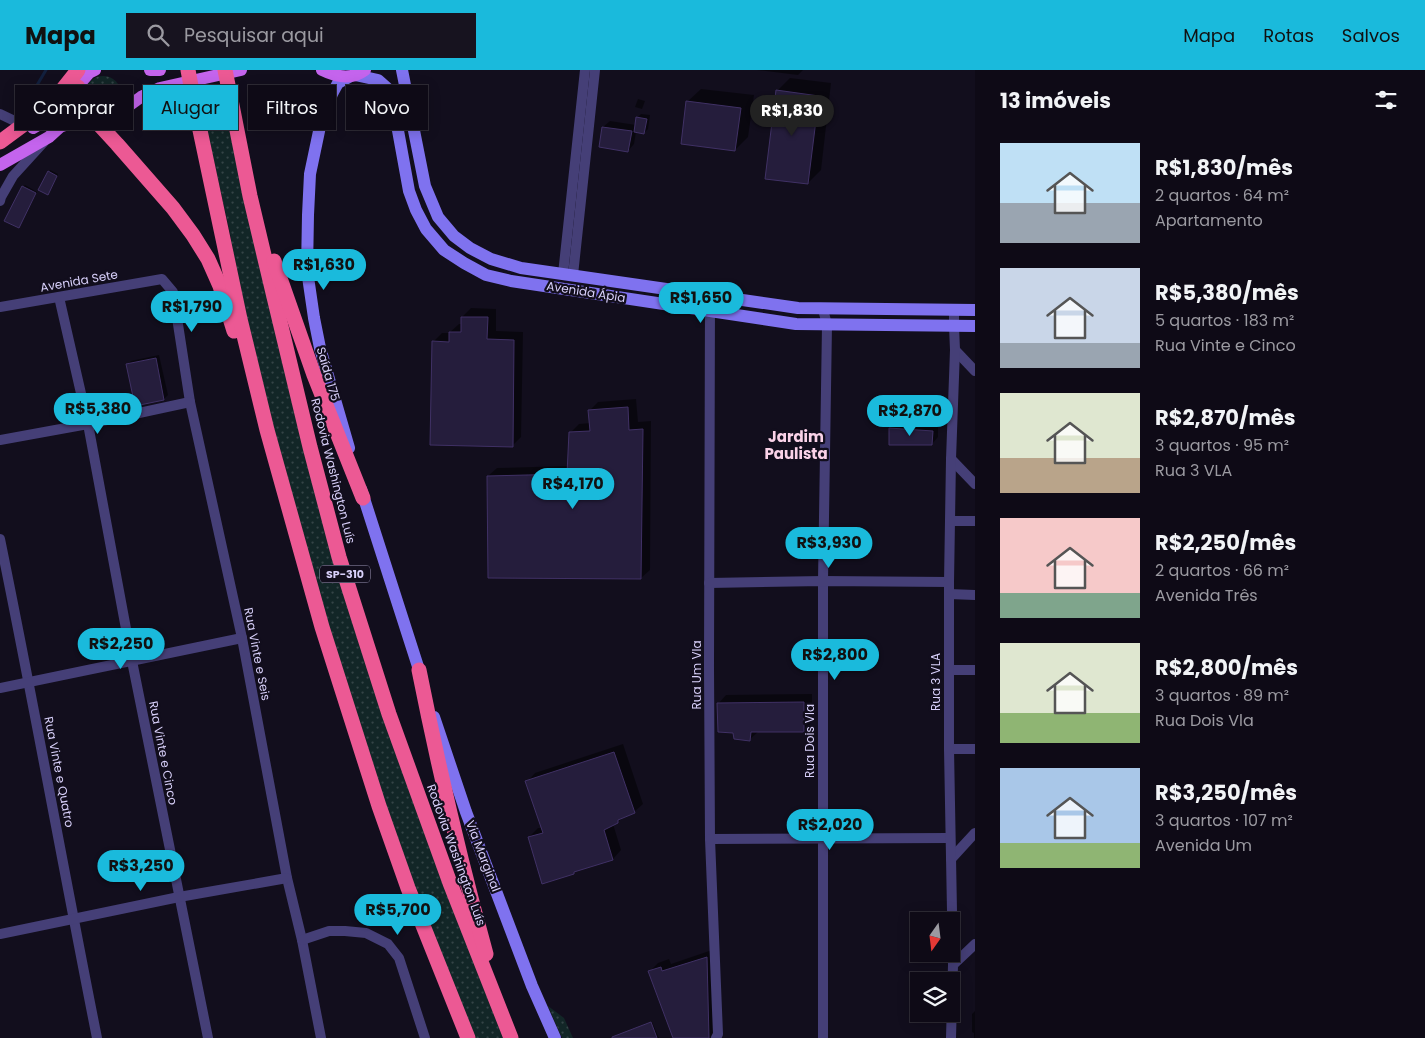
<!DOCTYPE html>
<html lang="pt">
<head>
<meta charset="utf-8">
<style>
  body { margin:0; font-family:Poppins,sans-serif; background:#17131f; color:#f1f3f6; height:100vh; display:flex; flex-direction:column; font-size:19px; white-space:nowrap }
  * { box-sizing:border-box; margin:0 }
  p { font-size:16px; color:#9b9aa1 }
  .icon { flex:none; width:28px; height:28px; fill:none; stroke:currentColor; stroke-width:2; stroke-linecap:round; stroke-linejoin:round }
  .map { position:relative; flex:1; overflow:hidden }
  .sheet { display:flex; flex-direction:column; background:#0e0a16; width:450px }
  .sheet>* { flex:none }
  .banner { position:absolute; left:15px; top:15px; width:475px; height:45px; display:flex; gap:10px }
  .needle { width:32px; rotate:194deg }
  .tools { position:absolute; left:910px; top:842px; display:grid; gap:10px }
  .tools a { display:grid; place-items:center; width:50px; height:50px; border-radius:0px; background:#0e0a16; box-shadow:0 2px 12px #0003,0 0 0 1px #2e2b35; font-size:25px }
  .price { position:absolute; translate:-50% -42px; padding:0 11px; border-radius:18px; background:#1abadc; color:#111; font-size:16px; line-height:32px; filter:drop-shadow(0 1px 2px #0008) }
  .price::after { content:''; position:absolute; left:50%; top:30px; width:15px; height:11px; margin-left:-8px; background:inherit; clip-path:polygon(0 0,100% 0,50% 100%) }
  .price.selected { background:#222; color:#fff }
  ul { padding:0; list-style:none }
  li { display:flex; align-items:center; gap:15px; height:125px; padding:0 25px }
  li span { display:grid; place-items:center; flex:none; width:140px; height:100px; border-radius:0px; color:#555 }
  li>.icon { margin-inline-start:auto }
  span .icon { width:60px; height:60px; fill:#fffc; stroke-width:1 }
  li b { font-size:21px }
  h2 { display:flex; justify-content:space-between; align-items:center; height:60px; padding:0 25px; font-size:21px }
  .pill { padding:0 18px; border-radius:0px; background:#0e0a16; box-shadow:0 2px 12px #0003,0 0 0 1px #2e2b35; font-size:18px; line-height:45px }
  .pill.selected { background:#1abadc; color:#111 }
  header { display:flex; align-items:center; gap:30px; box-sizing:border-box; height:70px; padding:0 25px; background:#1abadc; color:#111 }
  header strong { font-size:24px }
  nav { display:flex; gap:28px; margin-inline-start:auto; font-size:18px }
  .search { width:350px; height:45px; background:#17131f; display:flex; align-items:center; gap:12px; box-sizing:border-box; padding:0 18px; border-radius:0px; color:#9b9aa1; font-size:19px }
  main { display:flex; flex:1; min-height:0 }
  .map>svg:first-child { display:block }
  .grass { fill:url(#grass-dots) }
  .shadow { fill:#0007 }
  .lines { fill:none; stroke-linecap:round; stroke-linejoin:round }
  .stream { stroke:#12203e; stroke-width:3 }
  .building { fill:#251d3c; stroke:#403165 }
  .street { stroke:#453f77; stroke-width:10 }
  .secondary { stroke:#7f72ef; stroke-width:12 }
  .primary { stroke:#c464ed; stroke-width:12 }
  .highway { stroke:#ec5994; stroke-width:15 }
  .highway-bridge { stroke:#ec5994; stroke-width:15 }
  .labels { text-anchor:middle; stroke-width:4.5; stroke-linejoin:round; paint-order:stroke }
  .shield { fill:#120e1d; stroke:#9d96b8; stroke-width:1 }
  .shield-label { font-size:11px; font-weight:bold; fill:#d8d0fa }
  .street-label { font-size:12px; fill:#d8d0fa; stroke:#120e1d }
  .quarter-label { font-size:15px; font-weight:bold; fill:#fad2e8; stroke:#120e1d }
</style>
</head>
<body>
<header>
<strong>Mapa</strong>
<div class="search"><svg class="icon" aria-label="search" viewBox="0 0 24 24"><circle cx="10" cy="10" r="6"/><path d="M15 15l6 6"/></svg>Pesquisar aqui</div>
<nav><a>Mapa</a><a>Rotas</a><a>Salvos</a></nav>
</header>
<main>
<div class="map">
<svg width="975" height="968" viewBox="0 0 975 968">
  <defs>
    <pattern id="grass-dots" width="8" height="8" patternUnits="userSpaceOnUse" patternTransform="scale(1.25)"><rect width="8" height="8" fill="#122627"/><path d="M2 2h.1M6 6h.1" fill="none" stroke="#344447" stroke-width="1.8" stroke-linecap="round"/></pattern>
  </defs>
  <rect width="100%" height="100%" fill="#120e1d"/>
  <g class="grass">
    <circle cx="103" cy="24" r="18"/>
    <path d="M218 15 221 26H223L250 155 435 792 503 968H474L407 799 335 581 262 315 230 171 231 168 201 32 202 29 200 18Z"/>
    <path d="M548 936 564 948 573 968H562Z"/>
  </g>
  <g class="shadow">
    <path d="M757 0H803L798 5Z"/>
    <path d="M790 8 831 13 821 100 808 113 777 21Z"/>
    <path d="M701 19 754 25 748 67 735 80 687 32Z"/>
    <path d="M638 29 645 31 642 39 635 37Z"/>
    <path d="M641 44 650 45 648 59 644 63 636 62 634 74 628 81 603 57 610 51 636 55 637 48Z"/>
    <path d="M50 100 58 104 49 122V102Z"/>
    <path d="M25 115 37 122 20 155 23 117Z"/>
    <path d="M471 238 496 239V261L523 262 521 367 512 376 433 272 442 263H449L459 254H462V247Z"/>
    <path d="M159 285 168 325 164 329 136 335 127 295 131 291Z"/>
    <path d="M636 329 638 352 651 351 650 500 641 508 488 406 497 398 568 396 570 363 579 354 591 353 589 341 598 332Z"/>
    <path d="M897 352 938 355V367L932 374 890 358Z"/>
    <path d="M812 624V652L804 660 758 662 749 670 735 662 718 634 726 625Z"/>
    <path d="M623 674 643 734 634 742 623 747 618 752 613 754 621 780 613 789 576 800 573 803 529 767 538 758H542L527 712 535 703Z"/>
    <path d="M715 879 718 960 709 968H674L649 902 658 893 669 889 671 894Z"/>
    <path d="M975 941V968H974V963L972 962V944Z"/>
    <path d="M652 952 659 968H610Z"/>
  </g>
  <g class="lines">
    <path class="stream" d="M30 27 46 0"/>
  </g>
  <g class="building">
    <path d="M776 20 819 26 808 114 765 109Z"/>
    <path d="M686 31 741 38 735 81 681 74Z"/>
    <path d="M636 47 647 49 644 64 634 62Z"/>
    <path d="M602 57 632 61 628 82 599 77Z"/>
    <path d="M48 101 57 106 48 125 38 120Z"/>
    <path d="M22 116 36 123 19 158 4 151Z"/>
    <path d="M461 247H488L487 269 514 270 513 377 430 375 432 271 449 272V262H461Z"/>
    <path d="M156 288 164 330 135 336 126 294Z"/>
    <path d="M628 337 629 360 643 359 641 509 488 508 487 406 567 404 569 362 590 361 588 340Z"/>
    <path d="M889 358 933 361 932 375H889Z"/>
    <path d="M804 632V662H751L750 671 734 669 733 663 718 662 717 633Z"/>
    <path d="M614 682 635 743 618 750V753L604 760 613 790 574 802V804L542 814 528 767 543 763 525 711Z"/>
    <path d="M707 887 709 968H673L648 901 661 897 662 901Z"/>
    <path d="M651 952 657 968H612V967Z"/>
  </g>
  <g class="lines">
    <g class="street">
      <path d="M0 44 23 55"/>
      <path d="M0 131 1 127 13 106 44 72"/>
      <path d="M563 204 585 0"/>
      <path d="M573 205 595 0"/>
      <path d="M710 225 709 597 710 769 718 964 716 968"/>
      <path d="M59 227 88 354 132 591 208 968"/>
      <path d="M0 237 162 209 173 222 190 332 242 568 287 808 302 870 321 968"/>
      <path d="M823 239 827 255 823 511V968"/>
      <path d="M955 280 975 301"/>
      <path d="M0 370 88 354 190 332"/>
      <path d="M951 389 975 414"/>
      <path d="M950 451H975"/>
      <path d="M0 469C34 635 64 802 97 968"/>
      <path d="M709 513 823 511 949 512"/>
      <path d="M949 524 975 525"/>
      <path d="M949 600H975"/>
      <path d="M0 618 242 568"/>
      <path d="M949 679H975"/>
      <path d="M710 769 950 768"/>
      <path d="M951 789 975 763"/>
      <path d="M0 864 179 827 287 808"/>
      <path d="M302 870 329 861H345L366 863 388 874 399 888 425 968"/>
      <path d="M953 895 975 874"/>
      <path d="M951 968 953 895 949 679V512L951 389 955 280 954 256V240"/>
    </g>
    <g class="secondary">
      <path d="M402 0 425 116 438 147 454 166 470 178 491 189 521 198 798 238 975 240"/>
      <path d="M355 5 378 10 387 18 393 33 409 121 416 140 426 159 444 180 464 193 486 205 511 211 796 254 975 256"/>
      <path d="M349 7 338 13 332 24 322 47 310 104 308 145 307 200 314 248 320 278 349 378"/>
      <path d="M361 419 422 609"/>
      <path d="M434 647 466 742 532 916 555 968"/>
    </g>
    <g class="primary">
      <path d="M150 0H160"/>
      <path d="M322 0C336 7 352 10 365 0"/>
      <path d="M33 58 50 48 89 3 95 0"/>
      <path d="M0 95 49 67 60 57 76 51 108 48 123 40 141 27 160 18 241 0"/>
    </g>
    <g class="highway">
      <path d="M78 17 81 35 117 74 173 138 193 165 208 189 220 216 234 261"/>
      <path d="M230 25 250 126 274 227 310 377 339 487 389 644 450 813 511 968"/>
      <path d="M194 32 240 249 267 360 322 557 379 736 408 818 468 968"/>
      <path d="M0 72 23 55 44 43 78 0"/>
      <path d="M274 191 314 305 363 428"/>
      <path d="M419 600C438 695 460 790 486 884"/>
    </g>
    <g class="highway-bridge">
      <path d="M188 0 194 32"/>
      <path d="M225 0 230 25"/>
    </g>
  </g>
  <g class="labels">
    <rect class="shield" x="320" y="495.5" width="50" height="17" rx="4"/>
    <g class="shield-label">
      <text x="345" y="508">SP-310</text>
    </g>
    <g class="street-label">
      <text transform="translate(79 211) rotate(-10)" y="4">Avenida Sete</text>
      <text transform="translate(586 222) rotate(9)" y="4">Avenida Ápia</text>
      <text transform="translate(328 304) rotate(74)" y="4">Saída 175</text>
      <text transform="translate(333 401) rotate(76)" y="4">Rodovia Washington Luís</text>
      <text transform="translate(257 584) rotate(79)" y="4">Rua Vinte e Seis</text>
      <text transform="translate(697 605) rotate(-90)" y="4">Rua Um Vla</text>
      <text transform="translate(936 612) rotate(-90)" y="4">Rua 3 VLA</text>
      <text transform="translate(810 671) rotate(-90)" y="4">Rua Dois Vla</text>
      <text transform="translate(163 683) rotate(79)" y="4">Rua Vinte e Cinco</text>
      <text transform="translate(59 702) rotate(79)" y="4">Rua Vinte e Quatro</text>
      <text transform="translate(456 785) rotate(70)" y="4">Rodovia Washington Luís</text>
      <text transform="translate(483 786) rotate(69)" y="4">Via Marginal</text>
    </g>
    <g class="quarter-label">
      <text x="796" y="372">Jardim<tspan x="796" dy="17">Paulista</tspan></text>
    </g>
  </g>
</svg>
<div class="tools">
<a><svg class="needle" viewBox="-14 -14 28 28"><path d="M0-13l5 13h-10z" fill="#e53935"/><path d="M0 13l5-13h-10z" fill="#9b9aa1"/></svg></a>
<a><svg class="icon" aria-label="layers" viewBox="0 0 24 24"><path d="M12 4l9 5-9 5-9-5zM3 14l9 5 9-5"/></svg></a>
</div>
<b class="price selected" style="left:792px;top:67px">R$1,830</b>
<b class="price" style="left:324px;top:221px">R$1,630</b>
<b class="price" style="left:701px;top:254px">R$1,650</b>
<b class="price" style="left:192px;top:263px">R$1,790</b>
<b class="price" style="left:98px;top:365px">R$5,380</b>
<b class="price" style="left:910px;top:367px">R$2,870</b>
<b class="price" style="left:573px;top:440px">R$4,170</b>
<b class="price" style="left:829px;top:499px">R$3,930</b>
<b class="price" style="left:121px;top:600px">R$2,250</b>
<b class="price" style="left:835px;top:611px">R$2,800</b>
<b class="price" style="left:830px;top:781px">R$2,020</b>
<b class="price" style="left:141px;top:822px">R$3,250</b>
<b class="price" style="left:398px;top:866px">R$5,700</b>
<div class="banner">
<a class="pill">Comprar</a>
<a class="pill selected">Alugar</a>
<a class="pill">Filtros</a>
<a class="pill">Novo</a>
</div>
</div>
<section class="sheet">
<h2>13 imóveis<svg class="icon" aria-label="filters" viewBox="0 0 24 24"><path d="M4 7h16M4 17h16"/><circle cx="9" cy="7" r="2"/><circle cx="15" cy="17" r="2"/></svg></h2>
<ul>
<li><span style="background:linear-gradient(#bfe0f5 60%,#9aa5b1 0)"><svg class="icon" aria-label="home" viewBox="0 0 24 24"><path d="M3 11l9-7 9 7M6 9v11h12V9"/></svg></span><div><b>R$1,830/mês</b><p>2 quartos · 64 m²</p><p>Apartamento</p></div></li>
<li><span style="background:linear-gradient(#c9d6e8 75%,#9aa5b1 0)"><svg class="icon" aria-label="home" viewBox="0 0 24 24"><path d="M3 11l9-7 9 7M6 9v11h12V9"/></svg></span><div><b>R$5,380/mês</b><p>5 quartos · 183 m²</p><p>Rua Vinte e Cinco</p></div></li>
<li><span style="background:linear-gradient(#dfe7d0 65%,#b9a48a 0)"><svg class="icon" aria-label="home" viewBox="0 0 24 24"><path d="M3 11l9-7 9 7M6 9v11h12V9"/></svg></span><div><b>R$2,870/mês</b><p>3 quartos · 95 m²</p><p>Rua 3 VLA</p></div></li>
<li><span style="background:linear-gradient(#f6c9c9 75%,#7fa58c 0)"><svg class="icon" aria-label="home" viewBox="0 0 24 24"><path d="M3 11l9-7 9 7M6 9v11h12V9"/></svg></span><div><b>R$2,250/mês</b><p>2 quartos · 66 m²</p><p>Avenida Três</p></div></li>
<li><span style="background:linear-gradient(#dfe7d0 70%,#8fb573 0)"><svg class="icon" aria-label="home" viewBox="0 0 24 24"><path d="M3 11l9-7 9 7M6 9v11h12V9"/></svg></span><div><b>R$2,800/mês</b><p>3 quartos · 89 m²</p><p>Rua Dois Vla</p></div></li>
<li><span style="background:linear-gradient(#a9c7e8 75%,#8fb573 0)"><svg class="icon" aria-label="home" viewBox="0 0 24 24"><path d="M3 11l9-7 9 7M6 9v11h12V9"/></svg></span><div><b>R$3,250/mês</b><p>3 quartos · 107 m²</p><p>Avenida Um</p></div></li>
</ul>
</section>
</main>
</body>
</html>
